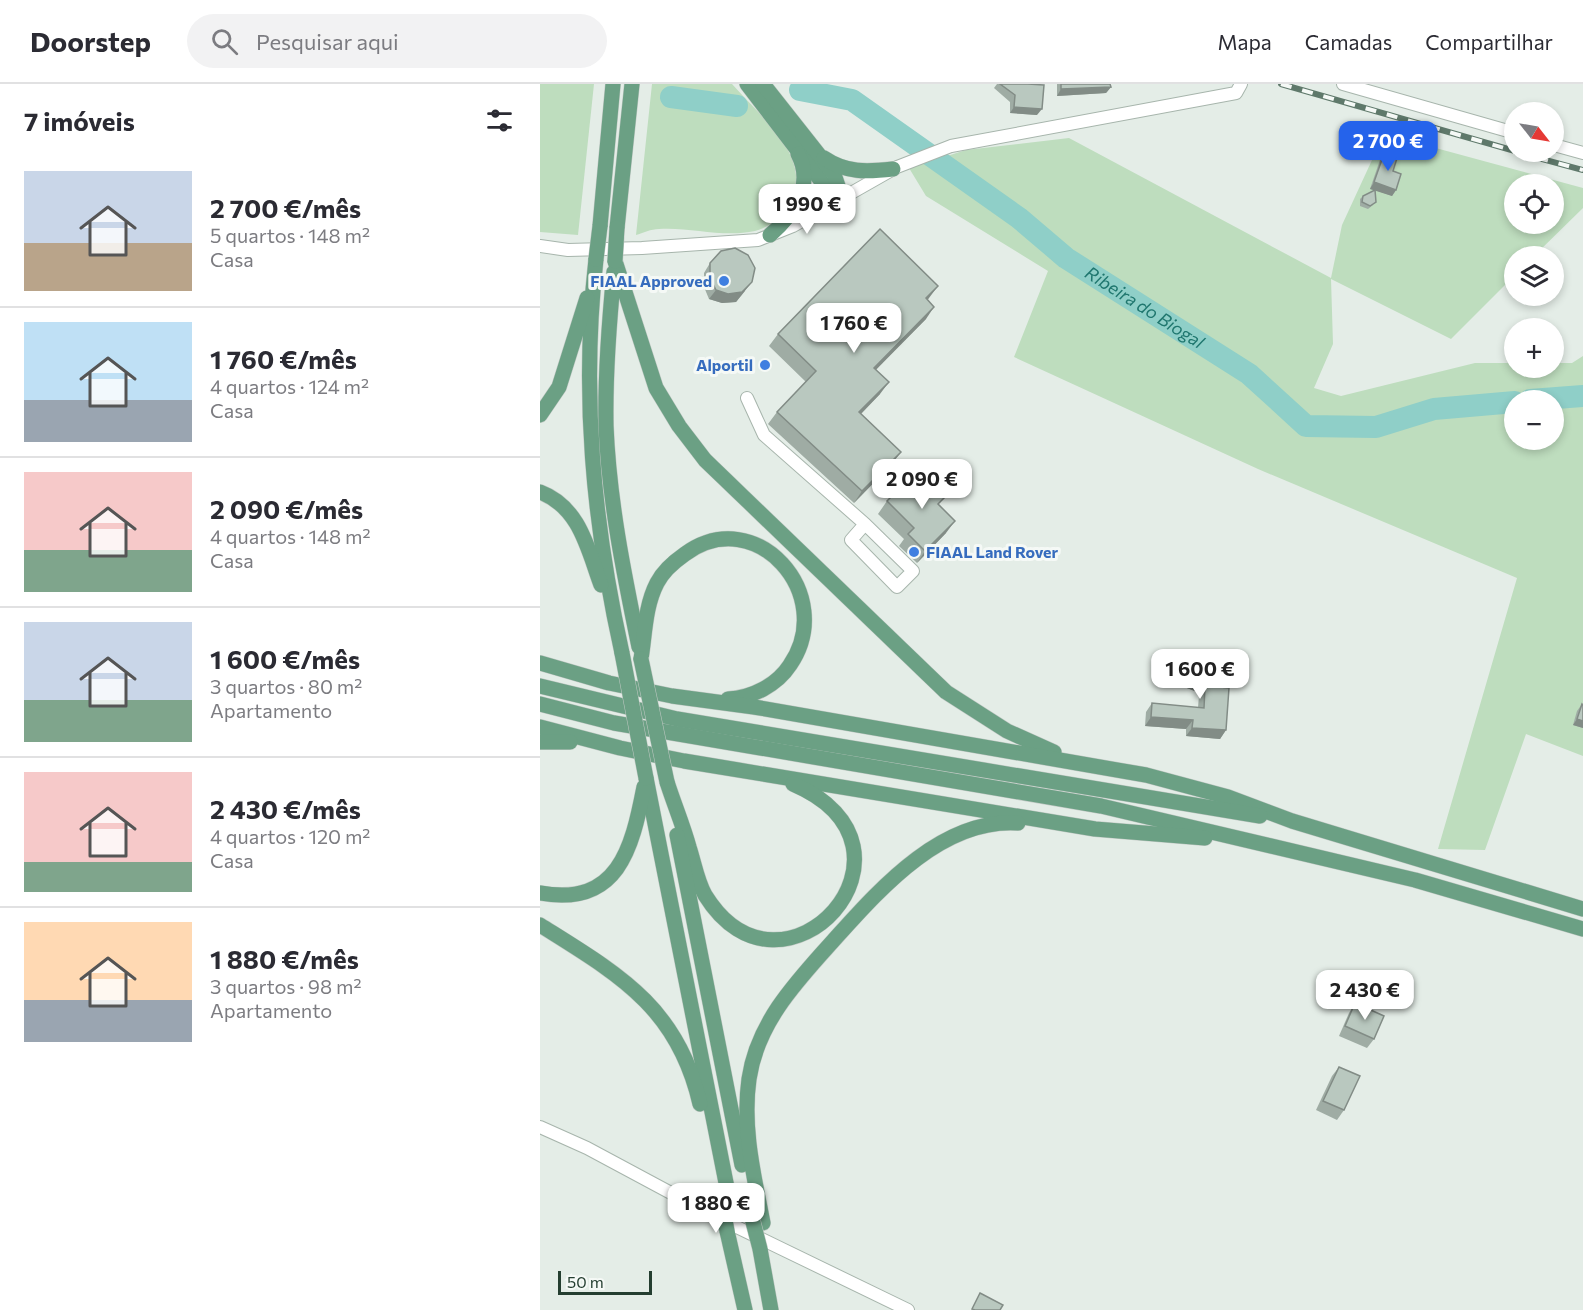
<!DOCTYPE html>
<html lang="pt">
<head>
<meta charset="utf-8">
<style>
  body { margin:0; font-family:Commissioner,sans-serif; background:#f2f2f3; color:#2b2b33; height:100vh; display:flex; flex-direction:column; font-size:22px; white-space:nowrap }
  * { box-sizing:border-box; margin:0 }
  p { font-size:20px; color:#7c7c81 }
  .icon { flex:none; width:33px; height:33px; fill:none; stroke:currentColor; stroke-width:2; stroke-linecap:round; stroke-linejoin:round }
  .map { position:relative; flex:1; overflow:hidden }
  .drawer { display:flex; flex-direction:column; background:#fff; width:540px }
  .drawer>* { flex:none }
  .needle { width:39px; rotate:121deg }
  .tools { position:absolute; left:964px; top:18px; display:grid; gap:12px }
  .tools a { display:grid; place-items:center; width:60px; height:60px; border-radius:50%; background:#fff; box-shadow:0 3px 9px #0003; font-size:30px }
  .scale { position:absolute; left:18px; bottom:15px; width:94px; box-sizing:border-box; padding-left:6px; border:3px solid #243e30; border-top:0; font-size:16px; line-height:21px; white-space:nowrap; color:#243e30; -webkit-text-stroke:4px #f5f9f6; paint-order:stroke }
  .price { position:absolute; translate:-50% -51px; padding:0 14px; border-radius:12px; background:#fff; color:#222; font-size:20px; line-height:39px; filter:drop-shadow(0 2px 3px #0008) }
  .price::after { content:''; position:absolute; left:50%; top:36px; width:18px; height:14px; margin-left:-9px; background:inherit; clip-path:polygon(0 0,100% 0,50% 100%) }
  .price.current { background:#2563eb; color:#fff }
  ul { padding:0; list-style:none }
  li { display:flex; align-items:center; gap:18px; height:150px; padding:0 24px }
  li+li { border-top:2px solid #e1e1e2 }
  li span { display:grid; place-items:center; flex:none; width:168px; height:120px; border-radius:0px; color:#555 }
  li>.icon { margin-inline-start:auto }
  span .icon { width:72px; height:72px; fill:#fffc; stroke-width:1 }
  li b { font-size:26px }
  h2 { display:flex; justify-content:space-between; align-items:center; height:72px; padding:0 24px; font-size:26px }
  header { display:flex; align-items:center; gap:36px; box-sizing:border-box; height:84px; padding:0 30px; background:#fff; border-bottom:2px solid #e1e1e2 }
  header strong { font-size:28px }
  nav { display:flex; gap:33px; margin-inline-start:auto; font-size:21px }
  .search { width:420px; height:54px; background:#f2f2f3; display:flex; align-items:center; gap:15px; box-sizing:border-box; padding:0 21px; border-radius:33px; color:#7c7c81; font-size:22px }
  main { display:flex; flex:1; min-height:0 }
  .map>svg:first-child { display:block }
  .green { fill:#beddbe; fill-rule:evenodd }
  .lines { fill:none; stroke-linecap:round; stroke-linejoin:round }
  .river { stroke:#8fcfc8; stroke-width:22 }
  .minor-casing { stroke:#a7b5ac; stroke-width:14 }
  .major-casing { stroke:#c2c9c5; stroke-width:16 }
  .minor { stroke:#fff; stroke-width:12 }
  .major { stroke:#6ba084; stroke-width:15 }
  .rail-casing { stroke:#5f796b; stroke-width:6 }
  .rail { stroke:#f5f9f6; stroke-width:4; stroke-dasharray:11; stroke-linecap:butt }
  .major-bridge-casing { stroke:#c2c9c5; stroke-width:16; stroke-linecap:butt }
  .major-bridge { stroke:#6ba084; stroke-width:15 }
  .wall { fill:#9faca4 }
  .shaded-wall { fill:#828c86 }
  .building { fill:#b9c8bf; stroke:#828c86; stroke-width:1.5 }
  .shop-dot { fill:#3f7fe0; stroke:#f5f9f6; stroke-width:2 }
  .labels { text-anchor:middle; stroke-width:6; stroke-linejoin:round; paint-order:stroke }
  .shop-label { font-size:16px; font-weight:bold; fill:#366cbe; stroke:#f5f9f6; text-anchor:end }
  .water-label { font-size:18px; font-style:italic; fill:#20776f; stroke:#f5f9f6 }
</style>
</head>
<body>
<header>
<strong>Doorstep</strong>
<div class="search"><svg class="icon" aria-label="search" viewBox="0 0 24 24"><circle cx="10" cy="10" r="6"/><path d="M15 15l6 6"/></svg>Pesquisar aqui</div>
<nav><a>Mapa</a><a>Camadas</a><a>Compartilhar</a></nav>
</header>
<main>
<section class="drawer">
<h2>7 imóveis<svg class="icon" aria-label="filters" viewBox="0 0 24 24"><path d="M4 7h16M4 17h16"/><circle cx="9" cy="7" r="2"/><circle cx="15" cy="17" r="2"/></svg></h2>
<ul>
<li><span style="background:linear-gradient(#c9d6e8 60%,#b9a48a 0)"><svg class="icon" aria-label="home" viewBox="0 0 24 24"><path d="M3 11l9-7 9 7M6 9v11h12V9"/></svg></span><div><b>2 700 €/mês</b><p>5 quartos · 148 m²</p><p>Casa</p></div></li>
<li><span style="background:linear-gradient(#bfe0f5 65%,#9aa5b1 0)"><svg class="icon" aria-label="home" viewBox="0 0 24 24"><path d="M3 11l9-7 9 7M6 9v11h12V9"/></svg></span><div><b>1 760 €/mês</b><p>4 quartos · 124 m²</p><p>Casa</p></div></li>
<li><span style="background:linear-gradient(#f6c9c9 65%,#7fa58c 0)"><svg class="icon" aria-label="home" viewBox="0 0 24 24"><path d="M3 11l9-7 9 7M6 9v11h12V9"/></svg></span><div><b>2 090 €/mês</b><p>4 quartos · 148 m²</p><p>Casa</p></div></li>
<li><span style="background:linear-gradient(#c9d6e8 65%,#7fa58c 0)"><svg class="icon" aria-label="home" viewBox="0 0 24 24"><path d="M3 11l9-7 9 7M6 9v11h12V9"/></svg></span><div><b>1 600 €/mês</b><p>3 quartos · 80 m²</p><p>Apartamento</p></div></li>
<li><span style="background:linear-gradient(#f6c9c9 75%,#7fa58c 0)"><svg class="icon" aria-label="home" viewBox="0 0 24 24"><path d="M3 11l9-7 9 7M6 9v11h12V9"/></svg></span><div><b>2 430 €/mês</b><p>4 quartos · 120 m²</p><p>Casa</p></div></li>
<li><span style="background:linear-gradient(#ffd9b3 65%,#9aa5b1 0)"><svg class="icon" aria-label="home" viewBox="0 0 24 24"><path d="M3 11l9-7 9 7M6 9v11h12V9"/></svg></span><div><b>1 880 €/mês</b><p>3 quartos · 98 m²</p><p>Apartamento</p></div></li>
</ul>
</section>
<div class="map">
<svg width="1043" height="1226" viewBox="0 0 1043 1226">
  <rect width="100%" height="100%" fill="#e4ede7"/>
  <g class="green">
    <path d="M0 0H54L38 151 0 148Z"/>
    <path d="M112 0H192C220 32 279 78 247 122 239 134 230 143 215 147 183 154 151 143 119 145 111 145 103 149 96 151Z"/>
    <path d="M844 50 1043 104V124L994 172H975V191L911 255 791 195 793 260 774 304 801 312 935 279H975V284H1014V279H1032L1043 272V672L986 650 945 766 898 765 977 494 718 385 474 273 508 187 386 112 369 84 426 66 529 54 791 194 802 141ZM975 100H1014V140H975ZM975 316H1014V356H975Z"/>
  </g>
  <g class="lines">
    <g class="river">
      <path id="s1" d="M260 6 312 16 479 134 526 174 709 290 766 342 836 343 894 325 975 318"/>
      <path d="M131 13 197 22"/>
      <path d="M990 316 1043 312"/>
    </g>
    <g class="minor-casing">
      <g id="minor">
        <path d="M803 0 975 49"/>
        <path d="M1014 61 1043 69"/>
        <path d="M0 162 28 166 102 164 218 156 253 142 357 83 411 62 696 9 701 0"/>
        <path d="M207 314 224 351 325 440 373 487 357 503 311 456 325 440"/>
        <path d="M0 1043 47 1064 172 1131 368 1226"/>
      </g>
    </g>
    <g class="major-casing">
      <g id="major">
        <path d="M207 0 288 106 302 114"/>
        <path d="M223 0 294 90 302 114"/>
        <path d="M284 74C306 89 327 88 353 85"/>
        <path d="M60 142 73 0"/>
        <path d="M77 144 92 0"/>
        <path d="M230 151C253 131 275 102 258 70"/>
        <path d="M56 175C41 309 53 438 82 569"/>
        <path d="M75 177 116 304 139 342 165 376 406 608 467 647 514 668"/>
        <path d="M74 188C69 239 65 291 66 342 69 417 84 490 99 563"/>
        <path d="M0 331 19 303 47 214"/>
        <path d="M0 408C40 423 48 466 61 501"/>
        <path d="M101 575C105 550 105 522 117 499 123 487 135 477 145 470 216 418 298 511 250 581 237 601 212 614 188 615"/>
        <path d="M0 579 69 599 132 612 214 623 606 691 688 713 752 737 1043 825"/>
        <path d="M0 602 137 635 720 732"/>
        <path d="M0 620 74 639 561 722 875 796 1043 845"/>
        <path d="M0 643 80 664 144 677 555 745 665 754"/>
        <path d="M0 658H30"/>
        <path d="M106 694 191 1124"/>
        <path d="M127 698C134 720 143 741 149 763 154 778 157 797 165 811 243 937 402 764 253 700"/>
        <path d="M137 751 202 1081"/>
        <path d="M0 809C78 823 92 765 104 703"/>
        <path d="M0 841C78 890 138 923 160 1020"/>
        <path d="M223 1139C214 1092 202 1044 209 995 217 939 256 898 293 857 339 806 401 734 478 739"/>
        <path d="M187 1147 205 1226"/>
        <path d="M220 1165 231 1226"/>
      </g>
    </g>
    <use href="#minor" class="minor"/>
    <use href="#major" class="major"/>
    <g class="rail-casing">
      <g id="rail">
        <path d="M741 0 975 67"/>
        <path d="M976 68 1043 86"/>
      </g>
    </g>
    <use href="#rail" class="rail"/>
    <g class="major-bridge-casing">
      <g id="major-bridge">
        <path d="M56 175 60 142"/>
        <path d="M75 177 77 144"/>
        <path d="M82 569 106 694"/>
        <path d="M101 575 127 698"/>
        <path d="M181 1116 187 1147"/>
        <path d="M212 1134 220 1165"/>
      </g>
    </g>
    <use href="#major-bridge" class="major-bridge"/>
  </g>
  <g class="wall">
    <path d="M457 0H488L497 31 470 29V18L454 4Z"/>
    <path d="M517 0H570L571 3 566 9 517 12Z"/>
    <path d="M845 67 853 87 856 106 852 112 835 106 833 121 828 125 820 122V115L823 112 835 106 830 105 841 73Z"/>
    <path d="M170 179 205 207 196 218 182 219 169 215 164 203V189Z"/>
    <path d="M389 214 387 216 386 235 336 285 340 310 321 330 352 380 314 419 228 340 237 328 266 298 229 262 238 250Z"/>
    <path d="M347 417 400 421 406 449 377 479 359 462 364 455 338 430Z"/>
    <path d="M653 572 672 602 686 646 680 655 646 652V645L605 642 606 628 612 619 658 624 659 611 660 609 639 601 647 581Z"/>
    <path d="M1042 620 1043 644 1033 641 1037 627Z"/>
    <path d="M815 919 834 955 827 964 799 952 809 929Z"/>
    <path d="M799 983 804 1026 797 1036 776 1026 792 992Z"/>
  </g>
  <g class="shaded-wall">
    <path d="M571 3 566 9 517 12 521 5Z"/>
    <path d="M474 23 502 25 497 31 470 29Z"/>
    <path d="M834 98 856 106 852 112 830 105Z"/>
    <path d="M212 198 196 218 182 219 169 215 176 206Z"/>
    <path d="M398 202 389 214 377 227 386 214Z"/>
    <path d="M394 223 386 235 326 296 334 284Z"/>
    <path d="M349 298 340 310 311 340 319 328Z"/>
    <path d="M361 368 352 380 314 419 322 407Z"/>
    <path d="M415 437 406 449 377 479 385 467Z"/>
    <path d="M645 592 671 602H665L660 609 639 601Z"/>
    <path d="M611 633 653 636 646 645 605 642Z"/>
    <path d="M1037 635 1043 637V644L1033 641Z"/>
    <path d="M652 644 686 646 680 655 646 652Z"/>
  </g>
  <g class="building">
    <path d="M460 0H488L504 1 502 25 474 23 475 11Z"/>
    <path d="M521 0H570L571 3 521 5Z"/>
    <path d="M845 67 858 71 853 87 861 90 856 106 834 98Z"/>
    <path d="M835 106 836 118 830 122 822 118 823 112Z"/>
    <path d="M340 145 398 202 386 214 394 223 334 284 349 298 319 328 361 368 322 407 237 328 276 287 238 250Z"/>
    <path d="M195 164 208 171 215 184 212 198 202 208 188 210 176 206 170 194V179L181 167Z"/>
    <path d="M378 386 405 413 398 420 415 437 385 467 368 450 374 444 347 417Z"/>
    <path d="M653 572 680 583 672 602 689 604 686 646 652 644 653 636 611 633 612 619 664 624 665 602H671L645 592Z"/>
    <path d="M1042 620 1043 621V637L1037 635Z"/>
    <path d="M815 919 844 932 834 955 805 942Z"/>
    <path d="M799 983 820 992 804 1026 783 1017Z"/>
    <path d="M440 1209 463 1221 460 1226H435L432 1225Z"/>
  </g>
  <g class="shop-dot">
    <circle cx="184" cy="197" r="6"/>
    <circle cx="225" cy="281" r="6"/>
    <circle cx="374" cy="468" r="6"/>
  </g>
  <g class="labels">
    <g class="shop-label">
      <text x="172" y="203">FIAAL Approved</text>
      <text x="213" y="287">Alportil</text>
      <text x="386" y="474" text-anchor="start">FIAAL Land Rover</text>
    </g>
    <g class="water-label">
      <text dy="6" stroke="none"><textPath href="#s1" startOffset="412">Ribeira do Biogal</textPath></text>
    </g>
  </g>
</svg>
<div class="tools">
<a><svg class="needle" viewBox="-14 -14 28 28"><path d="M0-13l5 13h-10z" fill="#e53935"/><path d="M0 13l5-13h-10z" fill="#7c7c81"/></svg></a>
<a><svg class="icon" aria-label="locate" viewBox="0 0 24 24"><circle cx="12" cy="12" r="6"/><path d="M12 2v4M12 18v4M2 12h4M18 12h4"/></svg></a>
<a><svg class="icon" aria-label="layers" viewBox="0 0 24 24"><path d="M12 4l9 5-9 5-9-5zM3 14l9 5 9-5"/></svg></a>
<a>+</a>
<a>−</a>
</div>
<div class="scale">50 m</div>
<b class="price current" style="left:848px;top:88px">2 700 €</b>
<b class="price" style="left:267px;top:151px">1 990 €</b>
<b class="price" style="left:314px;top:270px">1 760 €</b>
<b class="price" style="left:382px;top:426px">2 090 €</b>
<b class="price" style="left:660px;top:616px">1 600 €</b>
<b class="price" style="left:825px;top:937px">2 430 €</b>
<b class="price" style="left:176px;top:1150px">1 880 €</b>
</div>
</main>
</body>
</html>
